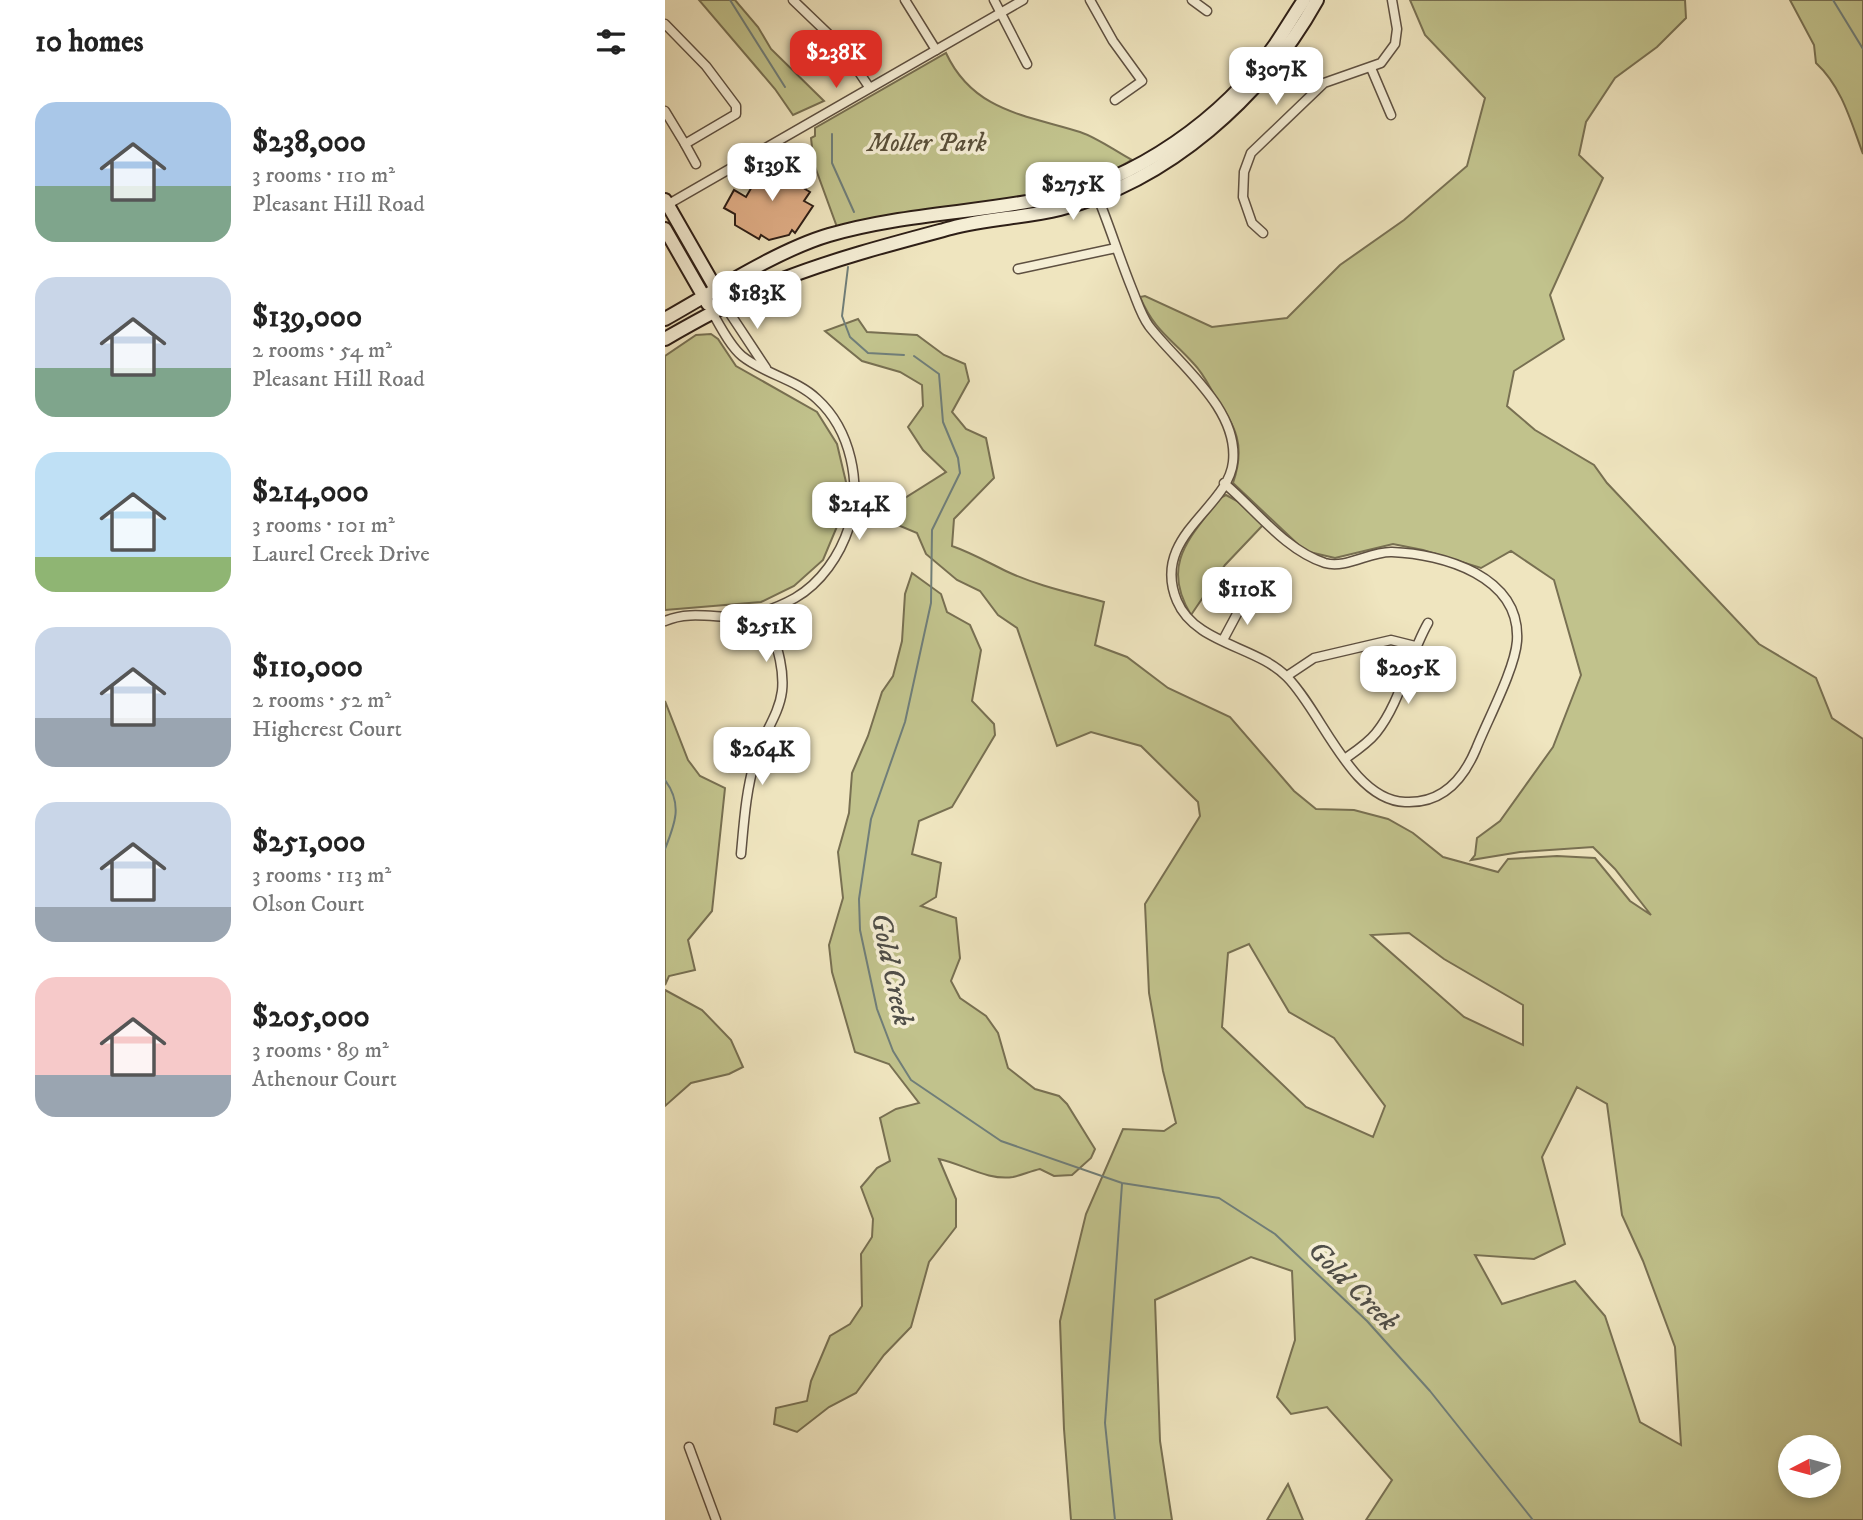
<!DOCTYPE html>
<html lang="en">
<head>
<meta charset="utf-8">
<style>
  body { margin:0; font-family:"IM FELL DW Pica",serif; background:#f6f6f6; color:#222; height:100vh; display:flex; flex-direction:column; font-size:26px; white-space:nowrap }
  * { box-sizing:border-box; margin:0 }
  p { font-size:23px; color:#767676 }
  .icon { flex:none; width:38px; height:38px; fill:none; stroke:currentColor; stroke-width:2; stroke-linecap:round; stroke-linejoin:round }
  .map { position:relative; flex:1; overflow:hidden }
  .drawer { display:flex; flex-direction:column; background:#fff; width:665px }
  .drawer>* { flex:none }
  .needle { width:46px; rotate:264deg }
  .buttons { position:absolute; left:1113px; top:1435px; display:grid; gap:14px }
  .buttons a { display:grid; place-items:center; width:63px; height:63px; border-radius:50%; background:#fff; box-shadow:0 4px 10px #0003; font-size:35px }
  .price { position:absolute; translate:-50% -60px; padding:0 16px; border-radius:14px; background:#fff; color:#222; font-size:23px; line-height:46px; filter:drop-shadow(0 2px 4px #0008) }
  .price::after { content:''; position:absolute; left:50%; top:42px; width:21px; height:16px; margin-left:-10px; background:inherit; clip-path:polygon(0 0,100% 0,50% 100%) }
  .price.on { background:#d93025; color:#fff }
  ul { padding:0; list-style:none }
  li { display:flex; align-items:center; gap:21px; height:175px; padding:0 35px }
  li span { display:grid; place-items:center; flex:none; width:196px; height:140px; border-radius:21px; color:#555 }
  li>.icon { margin-inline-start:auto }
  span .icon { width:84px; height:84px; fill:#fffc; stroke-width:1 }
  li b { font-size:30px }
  h2 { display:flex; justify-content:space-between; align-items:center; height:84px; padding:0 35px; font-size:30px }
  main { display:flex; flex:1; min-height:0 }
  .map>svg:first-child { display:block }
  .green { fill:#c1c28c; stroke:#787052; stroke-width:2; fill-rule:evenodd }
  .lines { fill:none; stroke-linecap:round; stroke-linejoin:round }
  .stream { stroke:#707e79; stroke-width:2 }
  .building { fill:#e0ae87; stroke:#2e1f17; stroke-width:2 }
  .minor-casing { stroke:#5e5041; stroke-width:11 }
  .secondary-casing { stroke:#2e1f17; stroke-width:16 }
  .minor { stroke:#f5eed5; stroke-width:8 }
  .secondary { stroke:#f5eed5; stroke-width:12 }
  .labels { text-anchor:middle; stroke-width:7; stroke-linejoin:round; paint-order:stroke }
  .park-label { font-size:26px; font-style:italic; fill:#5a503a; stroke:#f5eed5 }
  .water-label { font-size:28px; font-style:italic; fill:#4f4e48; stroke:#f5eed5 }
</style>
</head>
<body>
<main>
<section class="drawer">
<h2>10 homes<svg class="icon" aria-label="filters" viewBox="0 0 24 24"><path d="M4 7h16M4 17h16"/><circle cx="9" cy="7" r="2"/><circle cx="15" cy="17" r="2"/></svg></h2>
<ul>
<li><span style="background:linear-gradient(#a9c7e8 60%,#7fa58c 0)"><svg class="icon" aria-label="home" viewBox="0 0 24 24"><path d="M3 11l9-7 9 7M6 9v11h12V9"/></svg></span><div><b>$238,000</b><p>3 rooms · 110 m²</p><p>Pleasant Hill Road</p></div></li>
<li><span style="background:linear-gradient(#c9d6e8 65%,#7fa58c 0)"><svg class="icon" aria-label="home" viewBox="0 0 24 24"><path d="M3 11l9-7 9 7M6 9v11h12V9"/></svg></span><div><b>$139,000</b><p>2 rooms · 54 m²</p><p>Pleasant Hill Road</p></div></li>
<li><span style="background:linear-gradient(#bfe0f5 75%,#8fb573 0)"><svg class="icon" aria-label="home" viewBox="0 0 24 24"><path d="M3 11l9-7 9 7M6 9v11h12V9"/></svg></span><div><b>$214,000</b><p>3 rooms · 101 m²</p><p>Laurel Creek Drive</p></div></li>
<li><span style="background:linear-gradient(#c9d6e8 65%,#9aa5b1 0)"><svg class="icon" aria-label="home" viewBox="0 0 24 24"><path d="M3 11l9-7 9 7M6 9v11h12V9"/></svg></span><div><b>$110,000</b><p>2 rooms · 52 m²</p><p>Highcrest Court</p></div></li>
<li><span style="background:linear-gradient(#c9d6e8 75%,#9aa5b1 0)"><svg class="icon" aria-label="home" viewBox="0 0 24 24"><path d="M3 11l9-7 9 7M6 9v11h12V9"/></svg></span><div><b>$251,000</b><p>3 rooms · 113 m²</p><p>Olson Court</p></div></li>
<li><span style="background:linear-gradient(#f6c9c9 70%,#9aa5b1 0)"><svg class="icon" aria-label="home" viewBox="0 0 24 24"><path d="M3 11l9-7 9 7M6 9v11h12V9"/></svg></span><div><b>$205,000</b><p>3 rooms · 89 m²</p><p>Athenour Court</p></div></li>
</ul>
</section>
<div class="map">
<svg width="1198" height="1520" viewBox="0 0 1198 1520">
  <rect width="100%" height="100%" fill="#efe5bf"/>
  <filter id="stains"><feTurbulence type="fractalNoise" baseFrequency=".00286" numOctaves="4"/><feColorMatrix values="0 0 0 0 .2 0 0 0 0 .09 0 0 0 0 .02 0 0 0 .5 -.17"/></filter>
  <radialGradient id="worn" r=".72"><stop offset=".6" stop-color="#630" stop-opacity="0"/><stop offset="1" stop-color="#630" stop-opacity=".3"/></radialGradient>
  <g class="green">
    <path d="M34 0H70L93 27 106 49 159 101 128 115 110 89Z"/>
    <path d="M745 0H1020L1021 18 992 47 950 78 921 122 914 155 938 178 885 295 899 339 849 371 842 406 870 430 929 465 942 483 1094 644 1151 678 1167 718 1198 739V1520H701L727 1480 662 1407 626 1414 612 1397 630 1340 627 1271 586 1257 490 1300 495 1441 507 1520H406L399 1429 395 1321 421 1214 458 1129 499 1131 511 1123 498 1071 484 993 480 904 535 816 533 802 476 746 426 732 392 746 352 628 333 615 315 591 292 580 261 554 252 533 228 523 240 498 281 472 258 450 243 427 258 406 257 385 235 372 197 361 160 331 193 319 202 332 252 335 279 355 300 364 304 381 287 412 301 429 321 438 329 478 289 519 287 546C307 553 324 563 343 572 373 586 407 593 439 602L430 645 462 657 503 688 565 717 629 791 651 809 689 810 723 819 748 833 778 857 833 872 843 859 892 856 930 858 965 901 986 915 950 869 928 847 855 852 806 860 810 855 812 838 835 821 888 747 916 675 889 580 846 551 816 568 758 550 728 544 670 558 640 551 568 483C581 445 571 428 550 396 544 386 538 373 529 364 506 338 490 332 475 297L480 296 547 327 622 318 675 265 739 220 802 166 820 98 760 35ZM744 933 779 959 858 1005V1045L799 1017 706 935ZM584 944 624 1012 669 1038 720 1106 708 1137 641 1107 557 1027 563 953ZM912 1087 942 1104 957 1215 978 1261 1010 1347 1016 1445 975 1422 940 1316 910 1281 837 1304 810 1255 869 1259 900 1244 877 1157ZM1125 1447H1164V1486H1125Z"/>
    <path d="M1125 0H1198V154C1186 122 1177 87 1151 63L1149 45Z"/>
    <path d="M281 53C308 111 360 115 415 132 433 138 450 151 467 160 454 167 442 175 428 180 360 203 270 209 198 220L172 227 149 164 146 138 150 136V128Z"/>
    <path d="M46 334 53 339 71 366 152 412 172 444 181 482 176 517 158 560 129 586 96 602 0 610V356L31 335Z"/>
    <path d="M561 495 574 502 598 525 560 565 526 615C495 564 525 538 555 498Z"/>
    <path d="M247 573 276 594 282 612 305 625 316 650 307 701 329 724 330 735 287 807 254 821 247 854 276 863 271 897 256 906 291 918 295 958 286 981 295 998 321 1016 333 1033 343 1068 370 1089 394 1096 402 1104 430 1149 426 1158 407 1175 389 1176 375 1169C366 1171 357 1175 348 1177 323 1181 298 1164 274 1159L291 1199V1227L264 1262 246 1327 219 1355 191 1393 164 1407 132 1432 109 1424 111 1408 142 1401 146 1381 165 1336 185 1324 197 1306 196 1254 207 1237 208 1219 196 1187 212 1168 225 1161 215 1118 231 1109 254 1103 224 1064 190 1052 167 972 164 945 178 898 173 852 184 813 187 773 203 736 217 692 228 676 237 641 240 594Z"/>
    <path d="M0 701 23 760 35 776 60 788 47 911 23 940 30 970 4 976 0 985Z"/>
    <path d="M0 990 37 1010 66 1040 78 1067 64 1074 26 1083 0 1106Z"/>
    <path d="M623 1484 638 1520H602Z"/>
  </g>
  <g class="lines">
    <g class="stream">
      <path d="M65 0 120 87"/>
      <path d="M1168 0 1198 49"/>
      <path d="M167 134V163L189 212"/>
      <path d="M183 267 177 316 185 337 203 353 239 355"/>
      <path d="M249 356 274 374 278 422 293 458 295 473 267 530 266 603 240 722 206 819 194 899 195 930 212 1009 228 1051 246 1080 336 1141 457 1183 554 1198 610 1234 702 1321 765 1391 868 1520"/>
      <path d="M0 780C18 804 10 824 0 849"/>
      <path d="M450 1520 440 1423 457 1184"/>
    </g>
  </g>
  <path class="building" d="M109 164 126 166 145 181 140 189 145 192 139 201 148 206 130 233 127 230 124 235 104 240 96 235 94 239 70 225V214L59 208 69 190 81 197 99 166 105 169Z"/>
  <g class="lines">
    <g class="minor-casing">
      <g id="minor">
        <path d="M128 0 178 48 204 87"/>
        <path d="M240 0 271 50"/>
        <path d="M329 0 362 64"/>
        <path d="M425 0 448 41 477 81 450 100"/>
        <path d="M527 0 542 11"/>
        <path d="M0 24 41 66 71 106V114L20 144 0 111"/>
        <path d="M706 68 726 115"/>
        <path d="M20 144 31 164"/>
        <path d="M431 193C444 224 454 257 467 289 472 301 476 315 484 326 513 364 574 408 568 462 563 509 485 536 512 601 530 644 592 646 622 677 657 712 686 800 740 802 777 804 798 780 811 749 822 721 850 669 852 641 856 576 778 554 727 552 706 551 681 569 660 563 620 550 591 510 559 483"/>
        <path d="M0 206 358 0"/>
        <path d="M598 233 587 223 578 197 579 172 586 153 659 83 716 63 730 44 732 29 727 0"/>
        <path d="M353 269 451 248"/>
        <path d="M60 306 101 368"/>
        <path d="M0 621C20 612 42 616 64 617 87 617 110 609 130 598 156 583 175 555 184 527 197 484 186 430 152 399 131 379 99 374 77 356 65 346 55 326 47 312"/>
        <path d="M558 640 574 610 590 600"/>
        <path d="M622 676 649 658 726 640 750 646"/>
        <path d="M681 758C691 751 703 743 711 733 736 702 743 658 763 623"/>
        <path d="M76 854C79 821 81 789 91 757 98 734 114 715 117 691 120 664 108 637 101 611"/>
        <path d="M24 1447 51 1520"/>
      </g>
    </g>
    <g class="secondary-casing">
      <g id="secondary">
        <path d="M0 200 55 296"/>
        <path d="M0 229 43 304"/>
        <path d="M0 319C48 292 113 250 164 235 236 214 311 213 383 198 471 181 559 118 610 45 620 30 629 15 639 0"/>
        <path d="M0 339C38 317 77 296 118 279 172 258 230 243 286 228 322 218 359 218 395 209 504 181 598 97 652 0"/>
      </g>
    </g>
    <use href="#minor" class="minor"/>
    <use href="#secondary" class="secondary"/>
  </g>
  <g class="labels">
    <g class="park-label">
      <text x="262" y="151">Moller Park</text>
    </g>
    <g class="water-label">
      <text transform="translate(228 969) rotate(78)" y="10">Gold Creek</text>
      <text transform="translate(689 1285) rotate(45)" y="10">Gold Creek</text>
    </g>
  </g>
  <rect width="100%" height="100%" filter="url(#stains)"/>
  <rect width="100%" height="100%" fill="url(#worn)"/>
</svg>
<div class="buttons">
<a><svg class="needle" viewBox="-14 -14 28 28"><path d="M0-13l5 13h-10z" fill="#e53935"/><path d="M0 13l5-13h-10z" fill="#767676"/></svg></a>
</div>
<b class="price on" style="left:171px;top:90px">$238K</b>
<b class="price" style="left:611px;top:107px">$307K</b>
<b class="price" style="left:107px;top:203px">$139K</b>
<b class="price" style="left:408px;top:222px">$275K</b>
<b class="price" style="left:92px;top:331px">$183K</b>
<b class="price" style="left:194px;top:542px">$214K</b>
<b class="price" style="left:582px;top:627px">$110K</b>
<b class="price" style="left:101px;top:664px">$251K</b>
<b class="price" style="left:743px;top:706px">$205K</b>
<b class="price" style="left:97px;top:787px">$264K</b>
</div>
</main>
</body>
</html>
